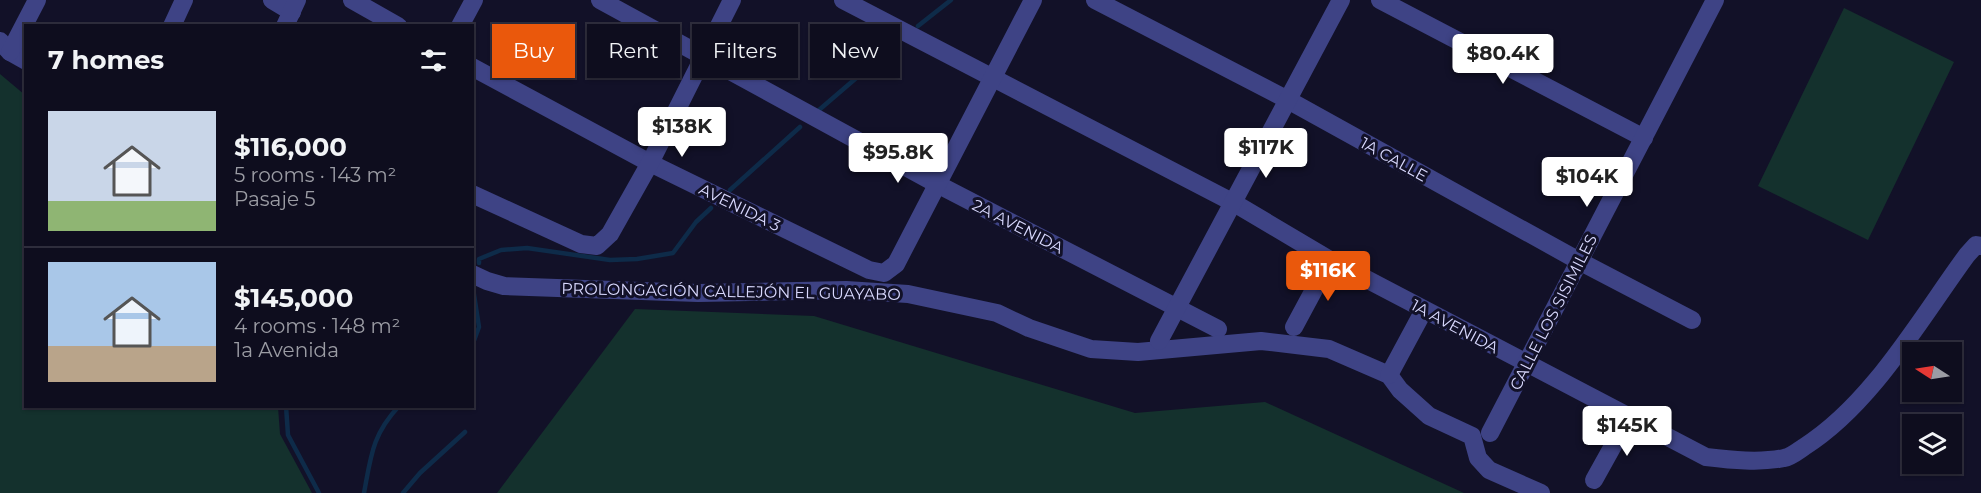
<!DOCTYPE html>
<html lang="en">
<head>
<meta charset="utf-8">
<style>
  body { margin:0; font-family:Montserrat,sans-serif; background:#171627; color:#f1f3f6; height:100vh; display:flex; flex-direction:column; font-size:22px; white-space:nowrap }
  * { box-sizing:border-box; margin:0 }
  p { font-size:20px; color:#9b9ca4 }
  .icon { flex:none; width:33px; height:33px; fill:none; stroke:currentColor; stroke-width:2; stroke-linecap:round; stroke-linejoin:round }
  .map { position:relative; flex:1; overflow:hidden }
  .panel { position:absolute; left:24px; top:24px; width:450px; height:384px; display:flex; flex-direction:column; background:#0e0d1e; border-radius:0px; box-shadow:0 2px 4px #0004,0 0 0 2px #2e2d3c }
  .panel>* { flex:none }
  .banner { position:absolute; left:492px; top:24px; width:570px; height:54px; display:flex; gap:12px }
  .needle { width:39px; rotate:282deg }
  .fabs { position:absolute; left:1902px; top:342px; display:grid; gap:12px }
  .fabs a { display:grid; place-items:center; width:60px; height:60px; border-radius:0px; background:#0e0d1e; box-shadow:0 2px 4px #0004,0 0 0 2px #2e2d3c; font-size:30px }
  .price { position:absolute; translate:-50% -51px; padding:0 14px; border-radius:6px; background:#fff; color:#222; font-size:20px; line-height:39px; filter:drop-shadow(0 2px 3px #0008) }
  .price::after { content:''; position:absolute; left:50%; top:36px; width:18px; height:14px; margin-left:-9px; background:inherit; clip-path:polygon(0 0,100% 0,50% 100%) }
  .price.current { background:#ea580c; color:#fff }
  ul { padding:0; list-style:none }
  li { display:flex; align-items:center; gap:18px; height:150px; padding:0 24px }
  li+li { border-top:2px solid #2e2d3c }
  li span { display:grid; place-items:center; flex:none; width:168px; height:120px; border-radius:0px; color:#555 }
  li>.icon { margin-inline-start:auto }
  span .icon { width:72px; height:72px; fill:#fffc; stroke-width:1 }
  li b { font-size:26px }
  h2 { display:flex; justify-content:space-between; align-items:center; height:72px; padding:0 24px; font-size:26px }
  .pill { padding:0 21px; border-radius:0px; background:#0e0d1e; box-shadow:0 2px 4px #0004,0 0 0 2px #2e2d3c; font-size:21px; line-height:54px }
  .pill.current { background:#ea580c; color:#fff }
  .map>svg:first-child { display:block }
  .green { fill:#14312d }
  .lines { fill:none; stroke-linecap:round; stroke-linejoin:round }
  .stream { stroke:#0e2b49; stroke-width:4.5 }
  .minor { stroke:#3e4385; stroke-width:18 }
  .labels { text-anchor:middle; stroke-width:6; stroke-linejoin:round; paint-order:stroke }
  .street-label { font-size:16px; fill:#d9d9fe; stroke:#121128 }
</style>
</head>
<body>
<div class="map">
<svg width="1981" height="493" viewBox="0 0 1981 493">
  <rect width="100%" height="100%" fill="#121128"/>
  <g class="green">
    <path d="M1844 8 1954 62 1868 240 1758 186Z"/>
    <path d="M0 74 25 95 26 406 278 407 280 434 312 493H0Z"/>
    <path d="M635 309 814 316 1135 413 1265 402 1464 493H497Z"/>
  </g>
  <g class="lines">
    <g class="stream">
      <path d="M918 26 951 0"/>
      <path d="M819 110 897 43"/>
      <path d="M730 190 800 127"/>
      <path d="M479 263V259L501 250 527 248 610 260 637 259 673 253 696 222 711 208"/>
      <path d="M472 346 479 327 473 288"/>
      <path d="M286 406 288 435 319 493"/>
      <path d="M364 493C371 456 372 435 399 406"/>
      <path d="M403 493 420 473 465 432"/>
    </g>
    <g class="minor">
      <path d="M272 0 292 12"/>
      <path d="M352 0 398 26"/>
      <path d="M600 0 937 184 1218 329"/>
      <path d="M843 0 1234 203 1330 260 1706 457C1731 460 1760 463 1784 458 1791 457 1798 451 1804 447 1872 404 1920 319 1967 255L1976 245 1981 246"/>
      <path d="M1095 0 1288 100 1579 261 1692 320"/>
      <path d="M1380 0 1644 138"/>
      <path d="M172 26 184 0"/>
      <path d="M285 26 297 0"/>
      <path d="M460 26 474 0"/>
      <path d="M0 41 10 52 26 61"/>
      <path d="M10 52 37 0"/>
      <path d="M472 67 650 163 869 270 884 273 896 264 1033 0"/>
      <path d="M472 194 581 244 597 246 610 234 650 163 732 0"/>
      <path d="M472 274 487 281 504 286 698 293 846 290 908 294 997 313 1029 328 1091 349 1138 352 1261 341 1329 349 1389 375 1400 390 1429 416 1472 436 1478 458 1489 470 1541 493"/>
      <path d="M1294 327 1330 260"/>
      <path d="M1159 341 1341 0"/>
      <path d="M1389 375 1424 310"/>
      <path d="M1490 433 1715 0"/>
      <path d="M1594 480 1629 417"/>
    </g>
  </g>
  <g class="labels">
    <g class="street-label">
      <text transform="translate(1394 159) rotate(29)" y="6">1A CALLE</text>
      <text transform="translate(740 207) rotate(26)" y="6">AVENIDA 3</text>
      <text transform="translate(1018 226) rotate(27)" y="6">2A AVENIDA</text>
      <text transform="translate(731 291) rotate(1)" y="6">PROLONGACIÓN CALLEJÓN EL GUAYABO</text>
      <text transform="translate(1553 312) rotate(-63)" y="6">CALLE LOS SISIMILES</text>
      <text transform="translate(1455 326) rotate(28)" y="6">1A AVENIDA</text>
    </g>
  </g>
</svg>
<div class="fabs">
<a><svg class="needle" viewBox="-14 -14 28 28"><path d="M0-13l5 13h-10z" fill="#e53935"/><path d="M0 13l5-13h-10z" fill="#9b9ca4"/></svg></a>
<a><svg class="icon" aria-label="layers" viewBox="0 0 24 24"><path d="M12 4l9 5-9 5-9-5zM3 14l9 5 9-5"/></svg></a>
</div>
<b class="price" style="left:1503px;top:85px">$80.4K</b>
<b class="price" style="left:682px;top:158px">$138K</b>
<b class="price" style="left:1266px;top:179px">$117K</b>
<b class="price" style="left:898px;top:184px">$95.8K</b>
<b class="price" style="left:1587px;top:208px">$104K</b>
<b class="price current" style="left:1328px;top:302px">$116K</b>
<b class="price" style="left:1627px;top:457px">$145K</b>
<div class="banner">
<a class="pill current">Buy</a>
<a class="pill">Rent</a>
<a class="pill">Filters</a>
<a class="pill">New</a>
</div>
<section class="panel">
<h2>7 homes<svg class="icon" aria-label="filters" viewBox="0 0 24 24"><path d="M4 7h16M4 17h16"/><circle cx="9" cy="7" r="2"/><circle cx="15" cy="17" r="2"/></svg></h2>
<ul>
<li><span style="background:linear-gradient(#c9d6e8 75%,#8fb573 0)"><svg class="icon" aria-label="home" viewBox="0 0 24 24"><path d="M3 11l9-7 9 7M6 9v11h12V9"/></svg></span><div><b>$116,000</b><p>5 rooms · 143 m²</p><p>Pasaje 5</p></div></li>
<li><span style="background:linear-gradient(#a9c7e8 70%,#b9a48a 0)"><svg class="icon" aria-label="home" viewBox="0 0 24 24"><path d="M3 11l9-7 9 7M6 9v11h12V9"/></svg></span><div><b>$145,000</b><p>4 rooms · 148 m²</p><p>1a Avenida</p></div></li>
</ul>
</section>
</div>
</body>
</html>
